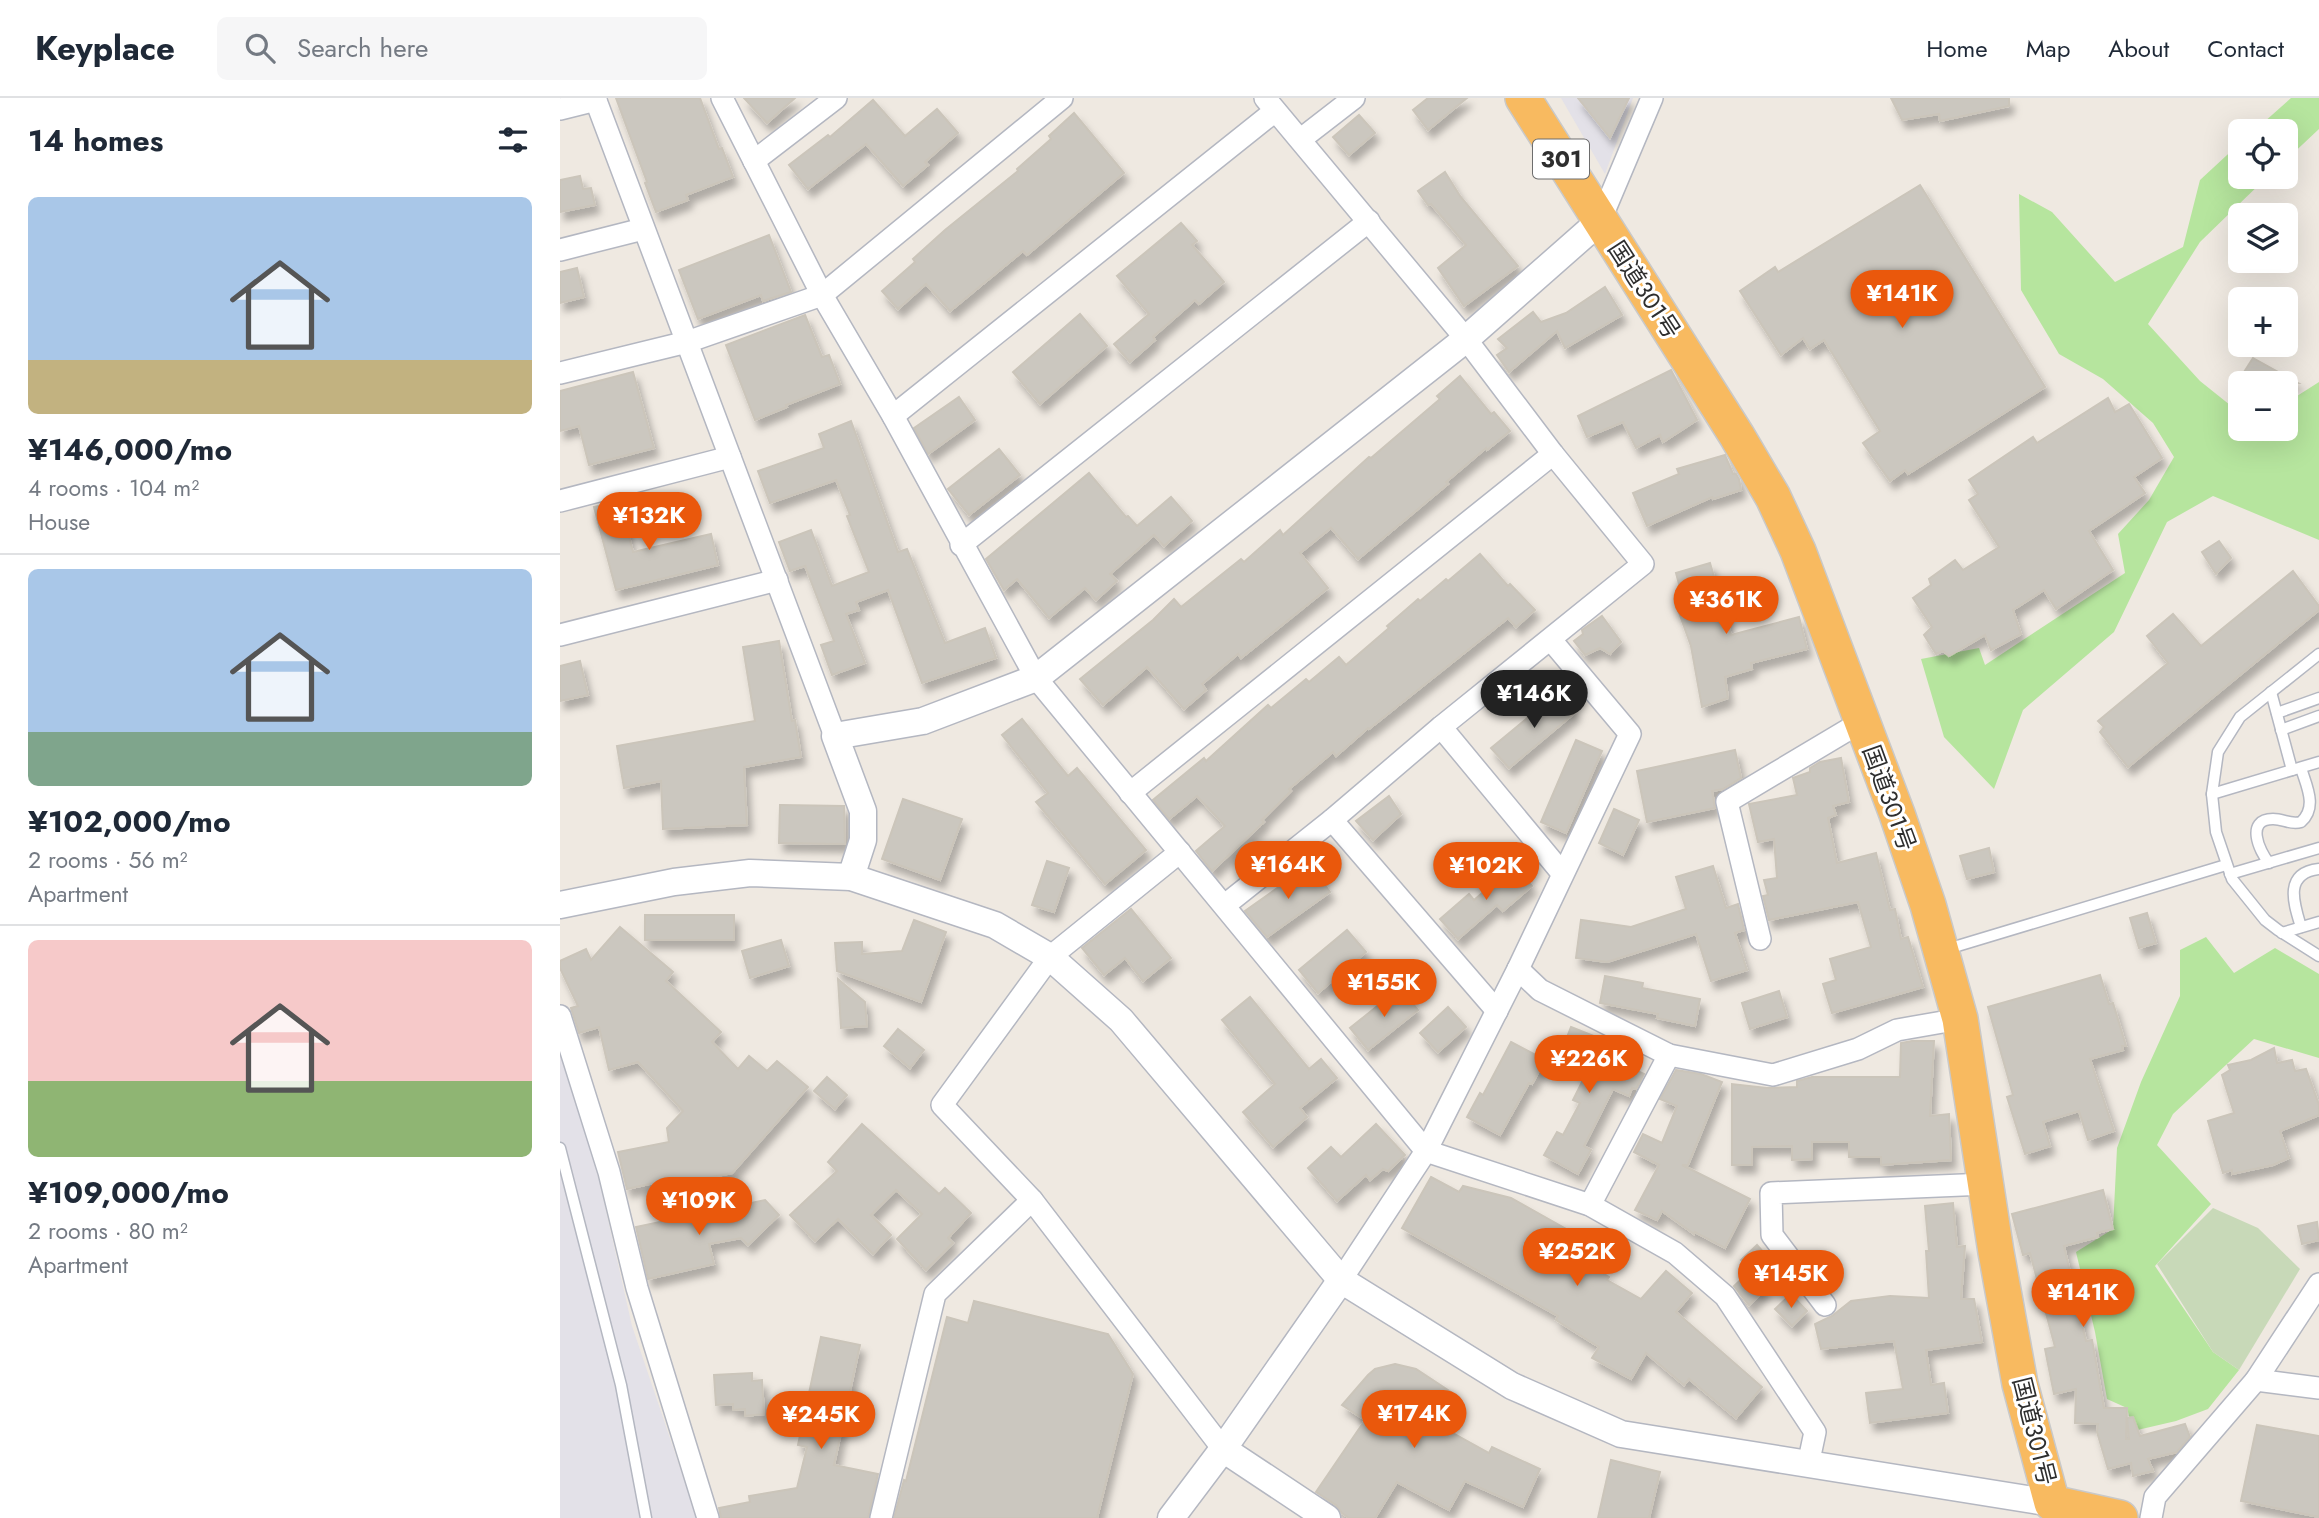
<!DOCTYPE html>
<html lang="en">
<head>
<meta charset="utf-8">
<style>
  body { margin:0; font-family:Jost,"Noto Sans JP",sans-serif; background:#f6f6f7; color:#1f2937; height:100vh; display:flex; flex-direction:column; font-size:26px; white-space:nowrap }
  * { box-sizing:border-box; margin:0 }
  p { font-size:23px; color:#747a83 }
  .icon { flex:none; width:38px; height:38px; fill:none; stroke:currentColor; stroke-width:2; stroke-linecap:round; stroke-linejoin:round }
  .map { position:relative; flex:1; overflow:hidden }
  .side { display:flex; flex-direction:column; background:#fff; width:560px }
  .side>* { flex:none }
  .tools { position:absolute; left:1668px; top:21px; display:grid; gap:14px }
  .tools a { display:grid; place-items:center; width:70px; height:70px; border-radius:10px; background:#fff; box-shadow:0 7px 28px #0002; font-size:35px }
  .price { position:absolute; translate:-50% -60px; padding:0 16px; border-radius:24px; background:#ea580c; color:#fff; font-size:23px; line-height:46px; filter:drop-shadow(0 2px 4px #0008) }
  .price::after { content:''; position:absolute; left:50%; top:42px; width:21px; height:16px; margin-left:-10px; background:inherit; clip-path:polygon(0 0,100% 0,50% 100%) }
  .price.on { background:#222; color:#fff }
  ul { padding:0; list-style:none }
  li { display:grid; align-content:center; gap:14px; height:371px; padding:0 28px }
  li+li { border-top:2px solid #e0e1e3 }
  li span { display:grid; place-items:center; height:217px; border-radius:10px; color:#555 }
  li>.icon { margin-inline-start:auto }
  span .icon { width:126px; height:126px; fill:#fffc; stroke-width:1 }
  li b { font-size:30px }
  h2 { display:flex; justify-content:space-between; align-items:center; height:84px; padding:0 28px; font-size:30px }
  header { display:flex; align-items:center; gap:42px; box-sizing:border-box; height:98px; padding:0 35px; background:#fff; border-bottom:2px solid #e0e1e3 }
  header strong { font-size:33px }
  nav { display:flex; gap:38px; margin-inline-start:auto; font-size:24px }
  .search { width:490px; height:63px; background:#f6f6f7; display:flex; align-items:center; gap:18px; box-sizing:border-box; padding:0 24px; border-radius:10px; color:#747a83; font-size:26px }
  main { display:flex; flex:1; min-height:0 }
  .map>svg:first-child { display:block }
  .industrial { fill:#e3e1e8 }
  .green { fill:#b6e59e }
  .cemetery { fill:#c8d9b8 }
  .building { fill:#cbc7bf; stroke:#cbc5ba; stroke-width:2; filter:url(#shadow) }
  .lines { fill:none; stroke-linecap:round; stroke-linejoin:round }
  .service-casing { stroke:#b4b7c1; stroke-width:13 }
  .minor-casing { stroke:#b4b7c1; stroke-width:24 }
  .tertiary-casing { stroke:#b4b7c1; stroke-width:29 }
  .trunk-casing { stroke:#c9c9c9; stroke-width:38 }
  .service { stroke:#fff; stroke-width:10 }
  .minor { stroke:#fff; stroke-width:21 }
  .tertiary { stroke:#fff; stroke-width:26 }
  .trunk { stroke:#f8ba60; stroke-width:35 }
  .labels { text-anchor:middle; stroke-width:6; stroke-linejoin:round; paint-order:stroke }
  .shield { fill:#fff; stroke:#6d6d6d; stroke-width:2 }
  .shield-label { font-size:23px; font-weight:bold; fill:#2e2e2e }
  .street-label { font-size:24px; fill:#2e2e2e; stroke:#fff }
</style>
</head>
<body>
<header>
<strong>Keyplace</strong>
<div class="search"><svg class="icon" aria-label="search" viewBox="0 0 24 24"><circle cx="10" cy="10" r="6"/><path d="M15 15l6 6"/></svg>Search here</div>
<nav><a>Home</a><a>Map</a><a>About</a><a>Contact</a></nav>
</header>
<main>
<section class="side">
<h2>14 homes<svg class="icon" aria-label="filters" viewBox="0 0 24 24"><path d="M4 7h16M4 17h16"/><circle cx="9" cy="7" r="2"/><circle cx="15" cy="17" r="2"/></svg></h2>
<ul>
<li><span style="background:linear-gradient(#a9c7e8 75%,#c2b280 0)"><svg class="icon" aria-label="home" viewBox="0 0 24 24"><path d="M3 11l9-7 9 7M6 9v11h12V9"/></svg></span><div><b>¥146,000/mo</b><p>4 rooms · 104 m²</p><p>House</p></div></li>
<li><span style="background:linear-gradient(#a9c7e8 75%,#7fa58c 0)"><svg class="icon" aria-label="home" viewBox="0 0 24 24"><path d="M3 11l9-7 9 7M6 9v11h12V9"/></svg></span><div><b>¥102,000/mo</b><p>2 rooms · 56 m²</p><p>Apartment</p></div></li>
<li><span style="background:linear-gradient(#f6c9c9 65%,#8fb573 0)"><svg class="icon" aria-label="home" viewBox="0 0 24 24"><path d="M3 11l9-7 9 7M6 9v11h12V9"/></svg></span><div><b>¥109,000/mo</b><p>2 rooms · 80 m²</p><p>Apartment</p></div></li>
</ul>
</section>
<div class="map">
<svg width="1759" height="1420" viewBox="0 0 1759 1420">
  <defs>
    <filter id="shadow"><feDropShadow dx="4.5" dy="8" stdDeviation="3.5" flood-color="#0004"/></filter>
  </defs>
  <rect width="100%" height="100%" fill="#efe9e1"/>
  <g class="industrial">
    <path d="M1001 0H1073L1045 76Z"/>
    <path d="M0 940 40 1086 72 1228 137 1420H0Z"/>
  </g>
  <g class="green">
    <path d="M1731 0H1759V31L1726 62V33H1694Z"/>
    <path d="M1680 45V79H1707L1640 144 1588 226 1640 283 1680 315V331H1726V305L1759 284V442L1653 398 1607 424 1554 534 1463 612 1434 691 1384 639 1361 561 1419 550 1425 567 1565 475 1558 436 1589 402 1614 359 1593 325 1543 281 1499 256 1461 192 1459 96 1492 114 1555 184 1623 149 1640 82Z"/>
    <path d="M1646 839 1674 875 1715 850 1759 876V960L1694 941 1613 1016 1597 1047 1651 1106 1595 1168 1653 1254 1679 1272 1648 1311 1616 1323 1573 1333 1567 1310 1547 1301 1535 1234 1516 1154 1553 1131 1557 1050 1581 984 1620 898V852Z"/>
  </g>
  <path class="cemetery" d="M1653 1110 1698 1130 1740 1171 1679 1272 1653 1254 1597 1166Z"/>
  <g class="building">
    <path d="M56 0H140L159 51 162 50 173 79 126 97 128 102 96 114 85 85 87 84Z"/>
    <path d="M184 0H235L207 25Z"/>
    <path d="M868 0H907L868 32 853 12Z"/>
    <path d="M1018 0H1069L1050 40Z"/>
    <path d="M1331 0H1449V8L1380 23 1379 16 1342 22Z"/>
    <path d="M313 2 345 38 377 11 398 35 365 64 368 67 343 88 306 46 248 91 229 67 268 37 270 39Z"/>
    <path d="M514 15 564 75 467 157 463 153 390 213 366 186 338 211 322 193 355 164 353 161 385 132 458 73 457 71 491 41 489 38Z"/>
    <path d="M799 17 815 35 789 57 773 39Z"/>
    <path d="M885 74 900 98 958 168 904 208 878 170 906 147 871 106 868 107 858 93Z"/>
    <path d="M20 78 23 91 31 90 35 107 0 114V82Z"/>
    <path d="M1360 87 1485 289 1348 376 1345 372 1330 383 1303 345 1320 333 1264 242 1250 251 1243 240 1221 257 1180 193 1215 169 1218 174Z"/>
    <path d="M621 125 637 143 632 147 664 184 639 206 635 202 593 239 595 242 570 264 554 246 589 216 557 178Z"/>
    <path d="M209 137 231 194 203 203 201 197 138 221 119 172Z"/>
    <path d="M17 170 24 199 0 205V174Z"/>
    <path d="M1045 189 1062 217 1005 250 997 233 949 274 937 257 947 250 938 241 973 214 981 224 1006 215Z"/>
    <path d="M520 216 547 248 480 306 453 274Z"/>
    <path d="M245 217 262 259 269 257 280 286 226 307 227 309 195 322 166 247Z"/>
    <path d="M1693 260 1738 285H1677Z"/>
    <path d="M1111 272 1137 322 1103 344 1100 337 1076 350 1063 324 1027 339 1018 318Z"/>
    <path d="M73 274 94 350 29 367 19 328 0 333V293Z"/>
    <path d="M900 278 931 316 934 314 950 333 927 352 926 350 886 384 888 386 798 461 771 430 740 455 768 490 681 560 678 556 642 586 646 592 624 611 587 569 543 607 520 581 593 522 614 501 621 509 681 461 684 464 720 432 723 437 809 359 811 360 880 301 877 298Z"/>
    <path d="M399 299 415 322 368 356 354 330Z"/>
    <path d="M1548 300 1555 314 1569 306 1602 360 1574 379 1585 395 1529 433 1553 472 1496 511 1484 492 1453 512 1461 536 1431 552 1425 537 1389 558 1383 553 1376 556 1364 537 1372 529 1353 500 1371 487 1369 481 1395 462 1403 472 1439 449 1409 402 1418 396 1409 382 1473 339 1477 345Z"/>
    <path d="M291 323 338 454 347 451 385 545 425 530 436 560 362 585 328 492 296 504 299 512 286 516 305 565 272 577 261 547 274 543 245 468 230 473 219 444 251 432 272 488 309 474 287 418 290 417 276 382 210 405 198 373 264 350 259 336Z"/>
    <path d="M439 351 460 377 409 417 388 391Z"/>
    <path d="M1165 357 1173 376H1176L1179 381 1181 392 1153 401 1152 399 1087 428 1073 395 1119 376 1117 371Z"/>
    <path d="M529 375 566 419 568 418 577 428 611 399 632 423 604 448 594 437 550 476 557 483 536 502 525 490 489 520 457 481 444 492 426 461Z"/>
    <path d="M60 403 73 454 151 436 158 467 56 492 34 409Z"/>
    <path d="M1659 443 1671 460 1656 476 1642 454Z"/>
    <path d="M920 456 948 488 950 486 975 512 956 529 948 520 809 631 808 630 776 658 773 654 729 691 731 693 702 722 704 724 652 773 636 753 665 728 637 698 609 721 593 702 644 660 646 663 708 607 711 610 746 581 749 584 779 559 786 567 829 530 827 528 858 501 860 503 886 481 888 483Z"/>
    <path d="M1150 465 1171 537 1239 519 1247 551 1191 565 1192 571 1165 579 1168 600 1142 609 1131 548 1117 509H1125L1116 475Z"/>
    <path d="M1733 473 1759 508V512L1568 669 1540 634 1544 629 1538 623 1608 565 1587 538 1613 516 1641 548Z"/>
    <path d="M1042 518 1061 544 1050 556 1040 550 1025 557 1014 543 1023 536 1022 532Z"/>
    <path d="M219 543 232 623 235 622 241 659 184 669 187 727 103 731 101 683 64 690 57 648 195 623 183 549Z"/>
    <path d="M20 563 28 597 0 603V568Z"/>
    <path d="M999 594 1016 614 949 670 931 650Z"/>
    <path d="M462 621 508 678 517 670 586 752 545 786 476 704 488 695 442 637Z"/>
    <path d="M1016 642 1042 653 1006 735 981 724Z"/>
    <path d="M1175 652 1181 680 1163 691 1152 693 1155 710 1087 724 1077 673Z"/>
    <path d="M1281 660 1289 704 1273 708 1276 717 1268 720 1277 765 1316 755 1330 812 1335 811 1341 841 1348 839 1363 889 1272 915 1263 886 1276 882 1270 861 1311 849 1298 804 1209 822 1203 798 1208 797 1204 782 1217 780 1214 741 1198 744 1189 706 1237 697 1233 680 1250 674V670L1260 664Z"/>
    <path d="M829 698 841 716 813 742 796 723Z"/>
    <path d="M343 701 402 721 380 782 322 761Z"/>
    <path d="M220 707 284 708 285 746 219 745Z"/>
    <path d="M1054 711 1079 722 1063 757 1039 745Z"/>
    <path d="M1429 750 1434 774 1407 781 1400 758Z"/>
    <path d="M487 763 509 770 494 814 472 807Z"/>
    <path d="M750 767 770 794 707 839 685 813Z"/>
    <path d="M954 768 972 788 943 813 937 807 898 841 880 821 909 796 914 802Z"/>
    <path d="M1153 768 1166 810 1178 806 1184 832 1175 835 1187 872 1151 883 1136 836 1047 864 1016 860 1021 822 1071 829 1126 811 1116 779Z"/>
    <path d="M571 811 611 860 583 883 565 860 544 877 522 850Z"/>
    <path d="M1587 815 1596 845 1579 850 1570 820Z"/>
    <rect x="85" y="817" width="89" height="25"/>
    <path d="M354 822 386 834 361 904 277 873 275 845 302 844V856L342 853Z"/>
    <path d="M60 829 113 874 106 883 161 934 152 944 178 971 189 958 207 973 217 963 248 989 172 1075 95 1090 94 1085 67 1091 58 1054 109 1044 107 1030 123 1013 78 964 49 972 39 929 19 935 11 910 18 908 0 870V863L26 851 31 862Z"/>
    <path d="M787 832 806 854 758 895 739 872Z"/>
    <path d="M221 842 229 868 190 880 182 853Z"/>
    <path d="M1540 877 1549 906 1553 905 1566 948H1562L1563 952 1530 961 1554 1033 1528 1042 1519 1013 1483 1024 1490 1048 1465 1056 1447 999 1453 997 1428 909Z"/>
    <path d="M1045 878 1083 885 1082 890 1140 901 1135 928 1097 920 1098 916 1040 905Z"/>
    <path d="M278 881 305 904 307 928 281 930Z"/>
    <path d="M840 890 858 912 808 952 790 930Z"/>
    <path d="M1219 893 1227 919 1190 931 1182 905Z"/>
    <path d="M690 899 749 971 761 961 777 980 740 1010 747 1019 713 1049 683 1014 715 986 662 922Z"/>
    <path d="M888 909 906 929 878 954 860 935Z"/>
    <path d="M1011 929 1049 944 1044 958 1084 976 1076 991 1072 990 1069 998 1053 991 1024 1048 1031 1052 1018 1076 984 1057 997 1034 1003 1037 1020 1005 1013 1002 1027 974 998 962Z"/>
    <path d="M338 931 364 952 350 970 324 948Z"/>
    <path d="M1352 943H1374L1370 1018 1389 1016 1391 1062 1321 1067V1059H1289V1044H1252V1061L1232 1062V1048L1192 1049V1067H1172V986L1207 990 1237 989V983L1252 979H1340L1341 945Z"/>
    <path d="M951 944 985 962 972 986 969 985 940 1037 907 1019 920 995 923 997Z"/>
    <path d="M1714 950 1717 965 1732 962 1735 973 1746 971 1759 1007V1017L1720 1033 1729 1060 1713 1067 1672 1076V1072L1663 1075 1648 1023 1674 1015 1662 977 1670 972 1668 967 1691 962Z"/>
    <path d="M1116 972 1141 976 1162 984 1128 1067H1122L1190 1101 1165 1150 1135 1134 1134 1136 1102 1113 1097 1122 1075 1112 1099 1067 1074 1054 1083 1036 1102 1045 1117 1008 1100 1001Z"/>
    <path d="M267 979 287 997 275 1011 254 993Z"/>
    <path d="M302 1026 379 1096 385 1090 411 1115 388 1140 393 1145 366 1172 337 1141 362 1116 336 1092 311 1117 331 1137 313 1156 278 1121 255 1143 230 1117 277 1073 268 1064Z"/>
    <path d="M816 1026 845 1057 828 1073 823 1071 810 1082 806 1077 777 1103 748 1070 771 1049 781 1059Z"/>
    <path d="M871 1079 899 1094 903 1088 951 1100 1033 1146 1023 1163 1049 1179 1047 1182 1081 1201 1106 1173 1132 1195 1116 1214 1202 1289 1176 1320 1129 1281 1124 1287 1086 1255 1071 1281 1032 1260 1039 1249 996 1222 998 1218 842 1130Z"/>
    <path d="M1543 1092 1553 1131 1537 1135 1538 1139 1504 1148 1526 1243 1532 1242 1544 1310H1567L1566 1341H1569L1567 1320 1573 1319 1580 1338 1625 1326 1630 1339 1617 1354 1588 1361 1593 1373 1573 1378 1571 1365 1548 1371 1537 1334 1538 1326 1515 1325 1516 1291 1494 1296 1485 1251 1495 1249 1470 1155 1463 1157 1452 1116Z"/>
    <path d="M205 1102 219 1117 188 1147 181 1140 149 1146 154 1166 88 1181 76 1129Z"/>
    <path d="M1393 1105 1397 1149 1405 1148 1401 1201H1414L1422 1244 1366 1252 1371 1287 1384 1285 1388 1315 1310 1325 1306 1295 1343 1291 1334 1243 1261 1251 1255 1226 1272 1218 1291 1203 1330 1198 1369 1200 1366 1153H1369L1365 1108Z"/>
    <path d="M1757 1124 1759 1142 1742 1146 1738 1128Z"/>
    <path d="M1197 1147 1213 1165 1197 1179 1181 1162Z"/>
    <path d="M1188 1175 1205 1192 1189 1207 1174 1188Z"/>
    <path d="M1231 1196 1247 1213 1232 1228 1215 1211Z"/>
    <path d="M414 1203 548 1236 573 1276 537 1420H334L344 1382 346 1383 387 1219 408 1225Z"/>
    <path d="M261 1239 300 1247 274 1367 318 1376 308 1420H161L159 1410 190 1404 189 1398 237 1390 247 1349 238 1347Z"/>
    <path d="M835 1266 856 1271 891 1294 873 1324 929 1355 932 1349 980 1371 963 1409 905 1383 889 1412 837 1384 815 1420H789L782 1415 776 1407 756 1394 805 1322 782 1307 808 1277 815 1271Z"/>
    <path d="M192 1275V1283L202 1282 204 1316 185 1318V1311L173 1312V1306L156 1307 154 1277Z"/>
    <path d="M1697 1327 1759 1338V1419L1681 1403Z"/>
    <path d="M1051 1362 1100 1374 1089 1420H1038Z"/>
  </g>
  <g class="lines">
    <g class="service-casing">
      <g id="service">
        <path d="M1759 556 1680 619 1658 654 1652 696 1656 734 1672 781 1705 822 1718 832 1759 858"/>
        <path d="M1711 594 1732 672"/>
        <path d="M1717 615 1759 600"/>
        <path d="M1721 632 1759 618"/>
        <path d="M1652 696 1759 664"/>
        <path d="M1709 765C1699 753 1685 721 1713 721 1724 721 1730 727 1741 724 1758 709 1746 687 1741 670"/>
        <path d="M1670 776 1759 750"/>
        <path d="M1741 829C1734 806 1723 775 1759 771"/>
        <path d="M1722 835 1759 824"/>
        <path d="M1384 852 1666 767"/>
        <path d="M0 1050 61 1287 86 1420"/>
      </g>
    </g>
    <g class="minor-casing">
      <g id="minor">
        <path d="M35 0 275 638"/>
        <path d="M162 0 262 197 333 318 476 580 866 1053 1030 1107 1115 1155 1165 1198 1255 1334 1248 1367"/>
        <path d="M0 11 36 2"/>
        <path d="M741 41 794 0"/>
        <path d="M194 63 276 0"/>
        <path d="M1040 123 1092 0"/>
        <path d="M0 152 83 131"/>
        <path d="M0 275 127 244 262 197 502 0"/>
        <path d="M333 318 715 13"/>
        <path d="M0 403 170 359"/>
        <path d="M401 447 809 123"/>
        <path d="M0 537 217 482"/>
        <path d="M881 629 1002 775"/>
        <path d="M570 695 993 356"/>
        <path d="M772 722 937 913"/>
        <path d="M620 754 490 859 382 1007 472 1102 663 1351"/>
        <path d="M665 807 772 722 881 629 1083 466 993 356 906 241 705 0"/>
        <path d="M1200 841 1167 704 1301 624"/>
        <path d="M958 871 980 892 1109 957 1213 977 1298 951 1337 932 1400 921"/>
        <path d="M0 918 49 1074 77 1190 148 1420"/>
        <path d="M1030 1107 1109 957"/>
        <path d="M781 1182 866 1053 958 871 1070 636 991 542"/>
        <path d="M1265 1207 1212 1137 1211 1095 1426 1086"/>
        <path d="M1696 1282 1759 1290"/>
        <path d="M321 1420 375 1196 472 1102"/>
        <path d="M1591 1420 1595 1399 1696 1282 1759 1186"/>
      </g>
    </g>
    <g class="tertiary-casing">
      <g id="tertiary">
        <path d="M291 779 303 742V713L275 638 363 623 476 580 906 241 1040 123"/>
        <path d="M0 807 114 784 190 775 291 779 435 827 490 859 561 922 781 1182 952 1288 1061 1336 1492 1405"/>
        <path d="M663 1351 767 1420"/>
        <path d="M611 1420 663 1351 781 1182"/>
      </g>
    </g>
    <g class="trunk-casing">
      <path id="trunk" d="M963 0 1177 338 1213 399 1238 453 1337 716 1368 807 1400 921 1436 1154 1460 1286 1492 1405 1560 1420"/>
    </g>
    <use href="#service" class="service"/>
    <use href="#minor" class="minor"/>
    <use href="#tertiary" class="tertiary"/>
    <use href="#trunk" class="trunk"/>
  </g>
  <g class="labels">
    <rect class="shield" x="973" y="41.5" width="56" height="39" rx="5"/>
    <g class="shield-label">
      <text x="1001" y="69">301</text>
    </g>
    <g class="street-label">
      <text transform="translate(1084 192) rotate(57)" y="8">国道301号</text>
      <text transform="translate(1329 700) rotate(70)" y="8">国道301号</text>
      <text transform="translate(1474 1333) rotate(76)" y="8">国道301号</text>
    </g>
  </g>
</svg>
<div class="tools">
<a><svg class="icon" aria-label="locate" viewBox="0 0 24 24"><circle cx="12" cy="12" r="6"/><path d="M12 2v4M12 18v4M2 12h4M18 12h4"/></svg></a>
<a><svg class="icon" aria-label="layers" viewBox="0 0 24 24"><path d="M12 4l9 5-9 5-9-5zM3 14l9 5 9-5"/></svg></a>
<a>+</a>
<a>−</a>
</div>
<b class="price" style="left:1342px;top:232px">¥141K</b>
<b class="price" style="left:89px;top:454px">¥132K</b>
<b class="price" style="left:1166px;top:538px">¥361K</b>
<b class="price on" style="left:974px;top:632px">¥146K</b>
<b class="price" style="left:728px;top:803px">¥164K</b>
<b class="price" style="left:926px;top:804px">¥102K</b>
<b class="price" style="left:824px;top:921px">¥155K</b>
<b class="price" style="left:1029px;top:997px">¥226K</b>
<b class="price" style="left:139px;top:1139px">¥109K</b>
<b class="price" style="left:1017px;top:1190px">¥252K</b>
<b class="price" style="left:1231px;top:1212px">¥145K</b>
<b class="price" style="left:1523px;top:1231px">¥141K</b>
<b class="price" style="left:854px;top:1352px">¥174K</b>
<b class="price" style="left:261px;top:1353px">¥245K</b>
</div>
</main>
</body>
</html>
